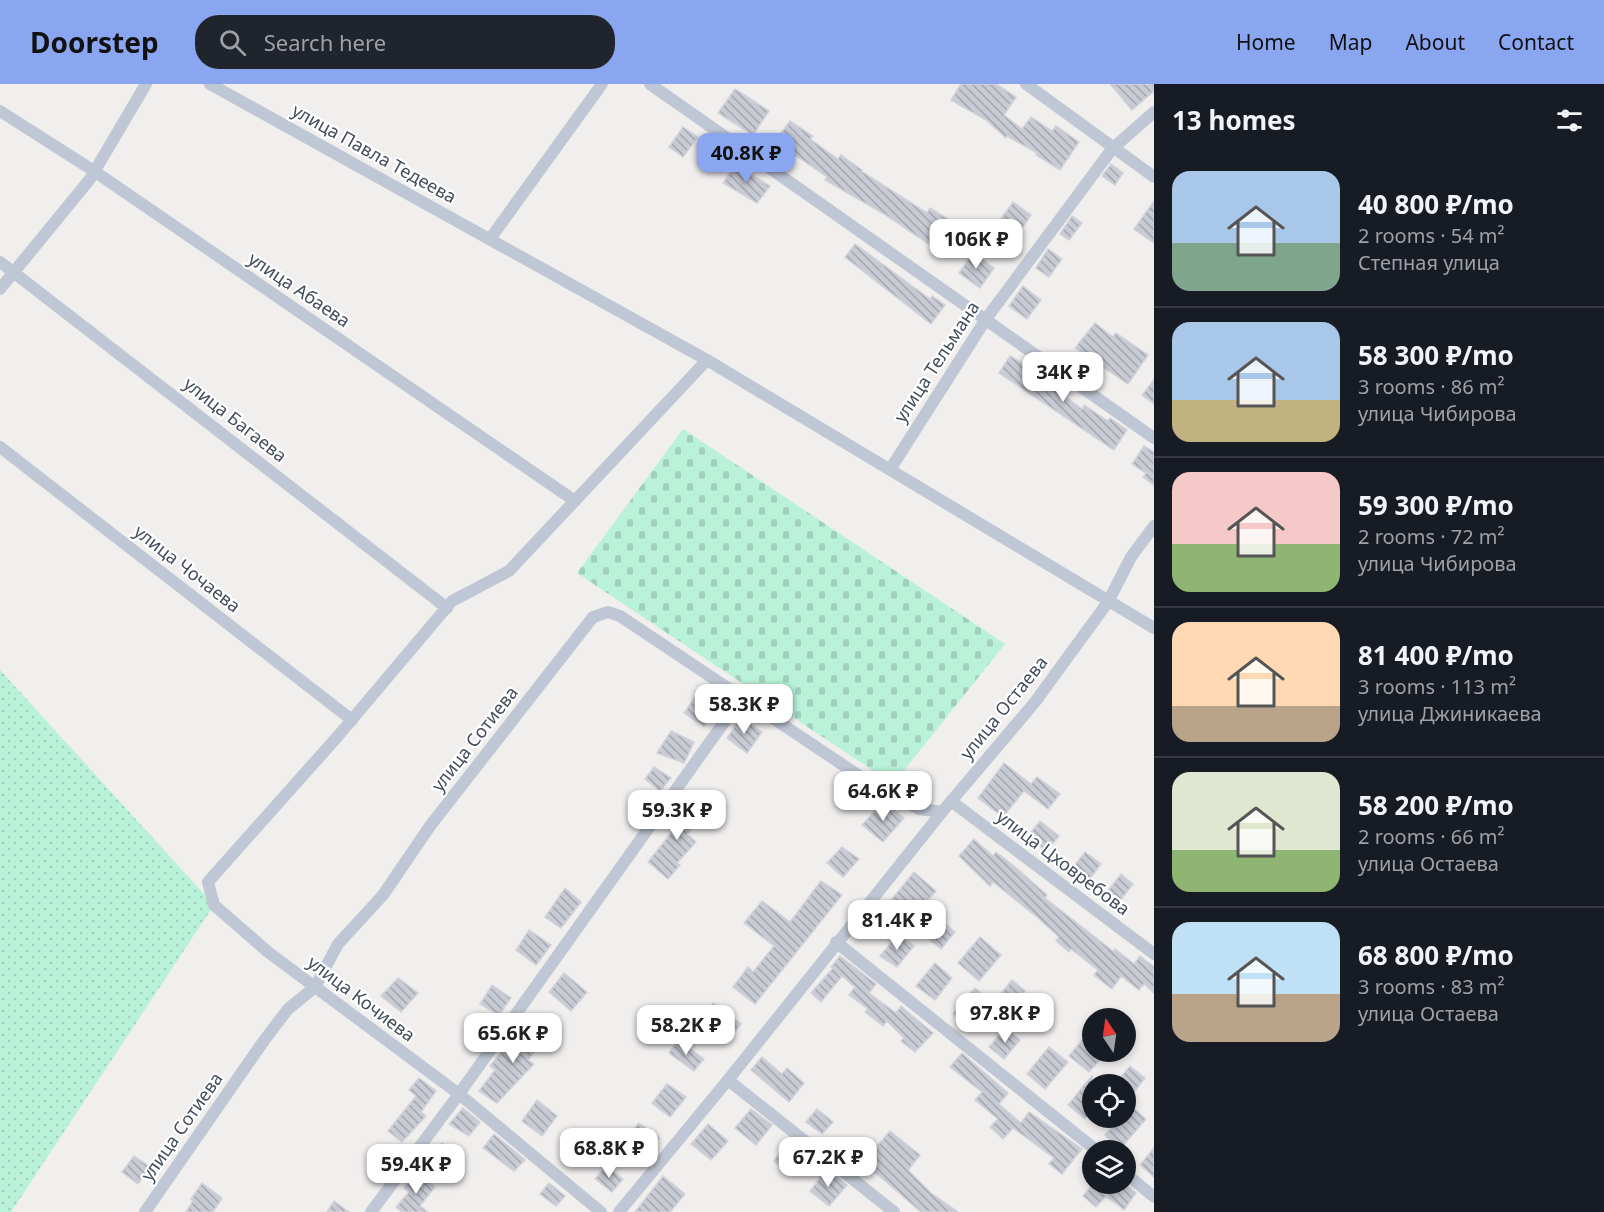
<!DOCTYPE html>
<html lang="en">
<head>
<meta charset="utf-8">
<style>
  body { margin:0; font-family:"Noto Sans",sans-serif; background:#20242c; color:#f1f3f6; height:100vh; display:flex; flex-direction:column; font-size:22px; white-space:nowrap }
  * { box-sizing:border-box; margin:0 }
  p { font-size:20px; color:#9ea1a6 }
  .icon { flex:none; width:33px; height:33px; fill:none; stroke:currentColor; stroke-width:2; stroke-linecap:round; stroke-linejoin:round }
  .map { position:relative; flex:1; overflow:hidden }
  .side { display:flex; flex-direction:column; background:#171b24; width:450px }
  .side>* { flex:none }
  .needle { width:39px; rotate:347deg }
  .tools { position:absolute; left:1082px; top:924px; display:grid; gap:12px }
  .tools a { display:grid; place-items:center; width:54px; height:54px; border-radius:50%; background:#171b24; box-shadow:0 3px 9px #0003; font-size:30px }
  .price { position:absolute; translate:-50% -51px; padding:0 14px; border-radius:12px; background:#fff; color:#222; font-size:20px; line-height:39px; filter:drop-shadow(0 2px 3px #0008) }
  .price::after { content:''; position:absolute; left:50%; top:36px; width:18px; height:14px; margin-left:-9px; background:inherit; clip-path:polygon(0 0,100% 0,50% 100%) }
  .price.on { background:#8ba6f0; color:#111 }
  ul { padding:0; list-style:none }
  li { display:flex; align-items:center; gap:18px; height:150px; padding:0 18px }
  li+li { border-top:2px solid #363941 }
  li span { display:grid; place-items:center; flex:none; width:168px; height:120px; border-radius:18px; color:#555 }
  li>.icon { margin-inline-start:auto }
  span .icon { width:72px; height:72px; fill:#fffc; stroke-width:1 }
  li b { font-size:26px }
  h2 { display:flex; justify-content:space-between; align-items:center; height:72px; padding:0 18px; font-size:26px }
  header { display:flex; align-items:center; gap:36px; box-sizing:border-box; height:84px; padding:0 30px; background:#8ba6f0; color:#111 }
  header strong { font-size:28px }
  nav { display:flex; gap:33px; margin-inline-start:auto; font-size:21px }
  .search { width:420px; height:54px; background:#20242c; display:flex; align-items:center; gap:15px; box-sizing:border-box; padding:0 21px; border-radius:24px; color:#9ea1a6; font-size:22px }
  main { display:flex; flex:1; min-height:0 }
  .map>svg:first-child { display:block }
  .grass { fill:url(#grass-dots) }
  .cemetery { fill:url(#cemetery-stones) }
  .building { fill:url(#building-back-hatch); stroke:#d1d2da; stroke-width:1.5 }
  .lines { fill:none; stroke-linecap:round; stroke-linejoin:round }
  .minor { stroke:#c0c7d4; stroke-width:12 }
  .labels { text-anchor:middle; stroke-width:4.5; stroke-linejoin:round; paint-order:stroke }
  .street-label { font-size:18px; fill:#454d5c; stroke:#fff }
</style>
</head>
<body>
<header>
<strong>Doorstep</strong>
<div class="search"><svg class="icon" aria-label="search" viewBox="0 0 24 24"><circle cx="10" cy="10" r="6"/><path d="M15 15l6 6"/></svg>Search here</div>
<nav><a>Home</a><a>Map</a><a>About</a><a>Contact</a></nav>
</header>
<main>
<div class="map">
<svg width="1154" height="1128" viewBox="0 0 1154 1128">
  <defs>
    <pattern id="grass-dots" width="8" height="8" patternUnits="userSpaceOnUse" patternTransform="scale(1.5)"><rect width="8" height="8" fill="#b9f1d9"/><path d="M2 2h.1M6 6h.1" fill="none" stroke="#a0d0bd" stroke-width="1.8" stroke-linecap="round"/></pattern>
    <pattern id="cemetery-stones" width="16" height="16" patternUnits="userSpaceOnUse" patternTransform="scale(1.5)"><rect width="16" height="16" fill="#b9f1d9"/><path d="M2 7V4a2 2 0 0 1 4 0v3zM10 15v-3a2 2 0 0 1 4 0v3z" fill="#a0d0bd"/></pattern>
    <pattern id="building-back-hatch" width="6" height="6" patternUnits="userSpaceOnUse" patternTransform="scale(1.5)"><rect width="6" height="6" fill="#c9cbd4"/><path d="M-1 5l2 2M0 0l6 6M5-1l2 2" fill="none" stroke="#a5a7af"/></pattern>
  </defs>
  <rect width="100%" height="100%" fill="#f1eeee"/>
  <path class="grass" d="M0 586 214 821 11 1128H0Z"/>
  <path class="cemetery" d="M683 345 1005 560 893 700 577 489Z"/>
  <g class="building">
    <path d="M961 0H996L1016 13 1004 31 1022 45 1031 33 1052 47 1056 42 1079 58 1060 86 1036 71 1037 69 1007 52 1006 54 986 36 951 16Z"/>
    <path d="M1110 0H1154V7L1132 26Z"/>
    <path d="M735 5 769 27 753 51 718 29Z"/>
    <path d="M790 37 813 52 810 55 838 75 841 71 862 86 861 87 927 129 930 124 956 140 939 167 884 130 825 96 827 93 775 57Z"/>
    <path d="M683 43 698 53 683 73 669 63Z"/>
    <path d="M1111 80 1123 89 1115 101 1102 92Z"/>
    <path d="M735 81 770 102 757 119 723 99Z"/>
    <path d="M1154 117V159L1134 145Z"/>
    <path d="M1013 118 1031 131 1019 149 1000 136Z"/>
    <path d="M1072 132 1082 139 1069 156 1060 150Z"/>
    <path d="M855 160 930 215 932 212 945 221 931 240 845 173Z"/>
    <path d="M1048 165 1062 175 1049 193 1036 184Z"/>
    <path d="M973 169 994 184 980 204 959 189Z"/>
    <path d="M1023 202 1041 216 1027 235 1009 222Z"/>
    <path d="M1095 239 1113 253 1116 249 1148 271 1128 300 1075 264Z"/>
    <path d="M1010 272 1070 307 1066 313 1082 325 1084 321 1108 337 1110 334 1127 346 1114 366 999 289Z"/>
    <path d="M1154 296V320L1142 311Z"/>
    <path d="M1144 362 1154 368V401L1143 393 1146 389 1132 380Z"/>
    <path d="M700 606 719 619 704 642 684 629Z"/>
    <path d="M741 634 762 648 747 669 727 654Z"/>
    <path d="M671 647 694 658 684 679 657 669Z"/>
    <path d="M1004 679 1031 700 1037 693 1060 710 1048 725 1024 707 1003 733 978 714Z"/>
    <path d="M654 683 671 694 660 707 645 695Z"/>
    <path d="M687 716 706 729 687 750 696 758 677 779 680 781 668 795 648 778 684 733 677 729Z"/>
    <path d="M883 718 904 734 883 758 862 741Z"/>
    <path d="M1040 737 1059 752 1046 767 1028 752Z"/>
    <path d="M974 755 993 772 996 768 1014 782 1047 811 1045 814 1113 867 1115 865 1134 880 1140 872 1154 883V909L1144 900 1139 906 1121 892 1112 905 1094 891 1098 886 1071 865 1069 868 1056 857 1059 853 1038 834 993 798 990 802 959 772Z"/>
    <path d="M842 763 859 775 843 793 827 779Z"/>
    <path d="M1085 768 1101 780 1086 800 1070 787Z"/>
    <path d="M914 788 936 807 899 848 878 832Z"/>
    <path d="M1121 790 1133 800 1119 818 1107 808Z"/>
    <path d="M821 797 842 811 755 920 733 903 748 883 753 888 774 862 744 839 762 817 790 838Z"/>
    <path d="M565 804 581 818 561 844 545 833Z"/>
    <path d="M942 837 955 848 941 865 928 854Z"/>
    <path d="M529 846 551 861 536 881 516 866Z"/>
    <path d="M898 851 914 862 897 883 880 872Z"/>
    <path d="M980 853 1001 871 979 897 958 879Z"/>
    <path d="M840 872 876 900 869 909 896 929 901 922 933 949 915 968 901 957 904 954 887 937 883 942 865 928 868 925 849 911 855 903 842 892 821 918 811 909 833 884 831 883Z"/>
    <path d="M935 879 952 894 935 916 916 902Z"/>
    <path d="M564 889 587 908 571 927 549 908Z"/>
    <path d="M398 894 418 909 401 928 381 912Z"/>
    <path d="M1012 896 1025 907 1013 923 999 912Z"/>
    <path d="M492 901 511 914 499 931 480 920Z"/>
    <path d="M975 904 994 920 972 946 953 930Z"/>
    <path d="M713 919 741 940 731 952 704 933Z"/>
    <path d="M532 939 548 950 528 976 534 980 497 1019 479 1007 495 986 490 982 508 960 512 964Z"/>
    <path d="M1005 944 1020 956 1004 975 989 963Z"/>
    <path d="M1092 944V968H1107L1089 988 1069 972Z"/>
    <path d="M678 956 704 975 694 987 669 969Z"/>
    <path d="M1049 963 1068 978 1045 1005 1027 990Z"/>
    <path d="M962 969 1008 1009 999 1020 1021 1039 1029 1028 1082 1065 1062 1090 1049 1080 1054 1074 1013 1044 1003 1055 990 1043 998 1035 975 1016 982 1008 950 983Z"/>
    <path d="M762 973 782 990 787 984 804 999 789 1018 751 986Z"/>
    <path d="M1130 982 1145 994 1125 1019V1000H1115Z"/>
    <path d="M1092 992V1027L1085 1035 1068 1021Z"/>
    <path d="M419 994 436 1007 421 1028 426 1032 402 1058 388 1047 416 1012 409 1006Z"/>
    <path d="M667 1000 686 1013 670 1033 652 1019Z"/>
    <path d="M537 1016 557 1032 542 1052 522 1037Z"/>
    <path d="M1131 1022 1146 1035 1120 1065 1105 1051 1120 1034H1125V1028Z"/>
    <path d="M463 1024 480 1038 469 1052 449 1040Z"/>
    <path d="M751 1025 772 1041 756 1061 735 1044Z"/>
    <path d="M817 1025 833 1038 822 1050 806 1038Z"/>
    <path d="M639 1039 659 1054 644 1071 624 1057Z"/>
    <path d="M708 1040 728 1057 711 1076 691 1060Z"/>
    <path d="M890 1047 920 1071 908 1086 931 1109 958 1128H921L863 1078Z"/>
    <path d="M494 1050 525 1076 514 1087 483 1064Z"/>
    <path d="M790 1056 808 1070 791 1091 774 1077Z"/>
    <path d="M442 1059 460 1074 447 1091 428 1077Z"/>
    <path d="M1154 1064V1093L1140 1081Z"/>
    <path d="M134 1072 150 1083 138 1100 122 1088Z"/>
    <path d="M606 1082 623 1095 612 1108 595 1095Z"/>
    <path d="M827 1085 847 1101 829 1122 810 1107Z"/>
    <path d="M415 1088 435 1103 420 1122 428 1128H402L396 1123 409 1108 404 1104Z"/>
    <path d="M663 1092 685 1110 670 1128H635Z"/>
    <path d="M202 1099 222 1114 213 1128H186L193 1117 191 1115Z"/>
    <path d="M549 1099 565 1112 556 1122 540 1110Z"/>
    <path d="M1093 1100H1125L1136 1109 1124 1126 1106 1112 1096 1123 1083 1112Z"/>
    <path d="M334 1117 349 1128H327Z"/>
  </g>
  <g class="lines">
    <g class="minor">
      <path d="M210 0 707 276 1154 544"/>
      <path d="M650 0 1154 354"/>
      <path d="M1026 0 1154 93"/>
      <path d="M0 27 94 87 575 417"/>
      <path d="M490 155 602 0"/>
      <path d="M0 178 447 524"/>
      <path d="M0 205 90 95 146 0"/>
      <path d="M0 363 352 636"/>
      <path d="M891 384 986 235 1112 65 1154 28"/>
      <path d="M951 717 1154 870"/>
      <path d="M836 858 1096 1066"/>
      <path d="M728 996 894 1128"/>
      <path d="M1125 1089 1154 1113"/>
      <path d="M145 1128 263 958 288 925 315 903 338 860 383 811 430 742 593 533 608 528 620 532 867 697 919 725 942 728"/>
      <path d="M371 1128 459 1010 742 613"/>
      <path d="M601 1128 459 1010 268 868 214 821 208 798 338 652 452 517 509 487 707 276"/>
      <path d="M619 1128 728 996 942 728 1035 618 1108 518 1131 473 1154 442"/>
    </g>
  </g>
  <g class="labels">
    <g class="street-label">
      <text transform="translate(374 70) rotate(29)" y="6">улица Павла Тедеева</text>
      <text transform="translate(299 206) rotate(34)" y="6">улица Абаева</text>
      <text transform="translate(937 278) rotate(-57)" y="6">улица Тельмана</text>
      <text transform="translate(235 336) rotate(38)" y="6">улица Багаева</text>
      <text transform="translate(187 485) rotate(38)" y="6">улица Чочаева</text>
      <text transform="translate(1004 624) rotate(-51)" y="6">улица Остаева</text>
      <text transform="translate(475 655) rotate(-52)" y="6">улица Сотиева</text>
      <text transform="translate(1063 779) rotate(37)" y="6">улица Цховребова</text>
      <text transform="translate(361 915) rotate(37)" y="6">улица Кочиева</text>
      <text transform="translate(182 1043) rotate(-55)" y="6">улица Сотиева</text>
    </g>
  </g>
</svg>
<div class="tools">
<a><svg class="needle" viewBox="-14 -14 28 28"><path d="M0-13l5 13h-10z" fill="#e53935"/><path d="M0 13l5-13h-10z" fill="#9ea1a6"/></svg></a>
<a><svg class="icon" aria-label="locate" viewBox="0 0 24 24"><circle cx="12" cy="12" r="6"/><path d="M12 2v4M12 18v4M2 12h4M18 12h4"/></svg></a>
<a><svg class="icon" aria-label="layers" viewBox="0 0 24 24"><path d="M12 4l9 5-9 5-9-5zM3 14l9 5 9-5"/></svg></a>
</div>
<b class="price on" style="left:746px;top:100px">40.8K ₽</b>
<b class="price" style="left:976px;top:186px">106K ₽</b>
<b class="price" style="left:1063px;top:319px">34K ₽</b>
<b class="price" style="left:744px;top:651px">58.3K ₽</b>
<b class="price" style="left:883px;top:738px">64.6K ₽</b>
<b class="price" style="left:677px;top:757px">59.3K ₽</b>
<b class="price" style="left:897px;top:867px">81.4K ₽</b>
<b class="price" style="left:1005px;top:960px">97.8K ₽</b>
<b class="price" style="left:686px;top:972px">58.2K ₽</b>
<b class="price" style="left:513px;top:980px">65.6K ₽</b>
<b class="price" style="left:609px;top:1095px">68.8K ₽</b>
<b class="price" style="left:828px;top:1104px">67.2K ₽</b>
<b class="price" style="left:416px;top:1111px">59.4K ₽</b>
</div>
<section class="side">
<h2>13 homes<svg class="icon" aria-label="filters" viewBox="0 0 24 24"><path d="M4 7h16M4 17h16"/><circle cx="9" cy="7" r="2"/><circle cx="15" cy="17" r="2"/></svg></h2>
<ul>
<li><span style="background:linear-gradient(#a9c7e8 60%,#7fa58c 0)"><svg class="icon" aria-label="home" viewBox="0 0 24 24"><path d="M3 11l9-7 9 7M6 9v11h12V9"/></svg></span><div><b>40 800 ₽/mo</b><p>2 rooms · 54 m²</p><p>Степная улица</p></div></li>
<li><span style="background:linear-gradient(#a9c7e8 65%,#c2b280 0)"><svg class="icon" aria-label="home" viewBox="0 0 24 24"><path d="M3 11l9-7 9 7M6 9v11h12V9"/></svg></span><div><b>58 300 ₽/mo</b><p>3 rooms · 86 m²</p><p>улица Чибирова</p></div></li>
<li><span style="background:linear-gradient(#f6c9c9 60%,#8fb573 0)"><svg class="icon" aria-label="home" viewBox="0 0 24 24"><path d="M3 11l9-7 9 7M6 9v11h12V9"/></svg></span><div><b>59 300 ₽/mo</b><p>2 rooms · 72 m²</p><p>улица Чибирова</p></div></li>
<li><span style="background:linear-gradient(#ffd9b3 70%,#b9a48a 0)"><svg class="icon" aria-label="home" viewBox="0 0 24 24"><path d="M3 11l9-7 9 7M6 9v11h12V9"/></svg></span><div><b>81 400 ₽/mo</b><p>3 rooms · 113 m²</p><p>улица Джиникаева</p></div></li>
<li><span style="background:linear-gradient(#dfe7d0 65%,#8fb573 0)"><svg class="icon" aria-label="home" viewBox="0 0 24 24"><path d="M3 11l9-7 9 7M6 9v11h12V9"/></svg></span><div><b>58 200 ₽/mo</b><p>2 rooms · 66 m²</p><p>улица Остаева</p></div></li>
<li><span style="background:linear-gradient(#bfe0f5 60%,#b9a48a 0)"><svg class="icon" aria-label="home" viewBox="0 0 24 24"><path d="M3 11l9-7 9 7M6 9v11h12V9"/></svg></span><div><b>68 800 ₽/mo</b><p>3 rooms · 83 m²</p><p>улица Остаева</p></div></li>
</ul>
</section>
</main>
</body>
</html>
